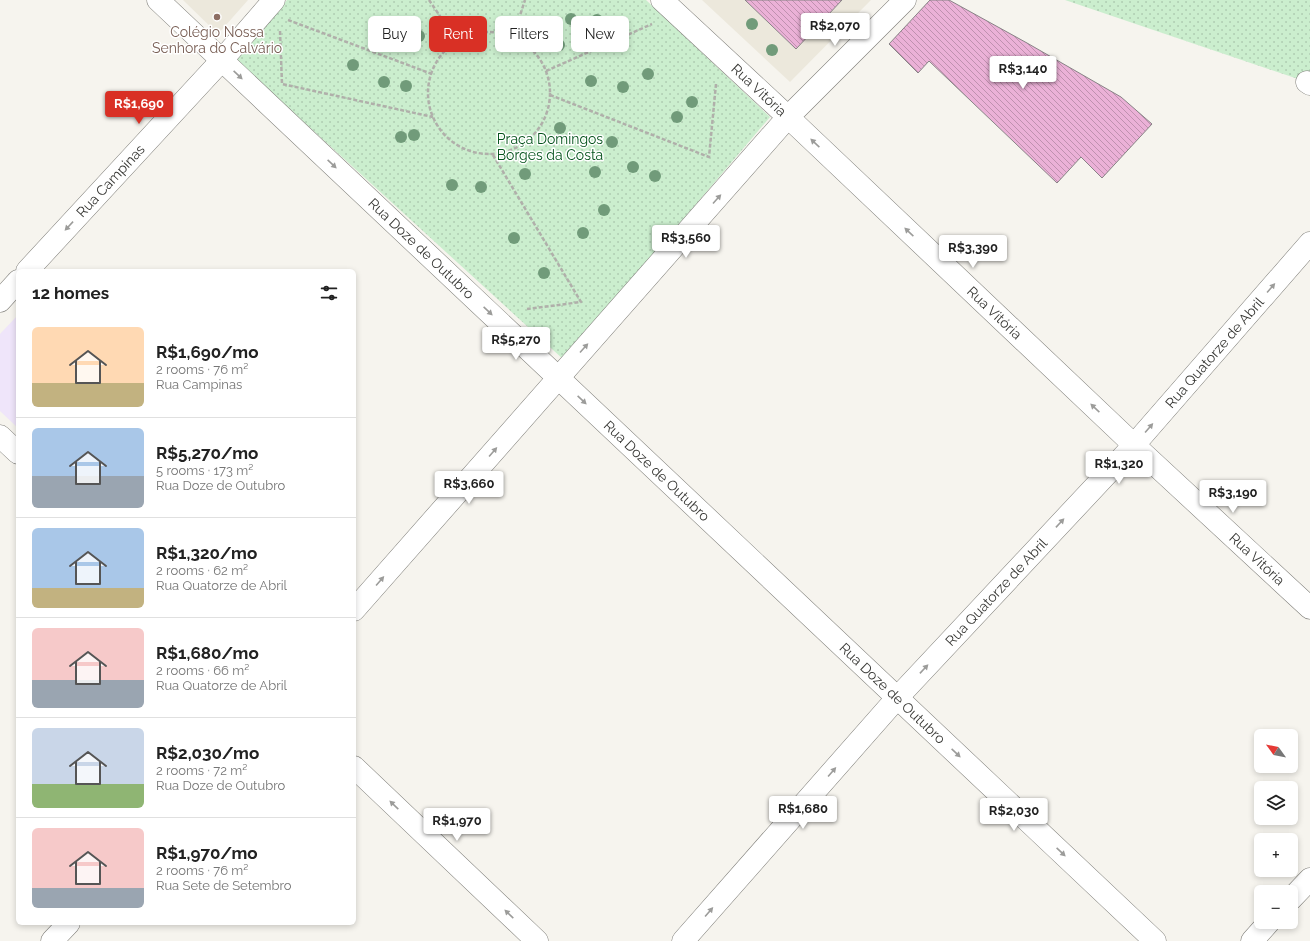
<!DOCTYPE html>
<html lang="en">
<head>
<meta charset="utf-8">
<style>
  body { margin:0; font-family:Raleway,sans-serif; background:#f2f2f2; color:#222; height:100vh; display:flex; flex-direction:column; font-size:15px; white-space:nowrap }
  * { box-sizing:border-box; margin:0 }
  p { font-size:13px; color:#767676 }
  .icon { flex:none; width:22px; height:22px; fill:none; stroke:currentColor; stroke-width:2; stroke-linecap:round; stroke-linejoin:round }
  .map { position:relative; flex:1; overflow:hidden }
  .sheet { position:absolute; left:16px; top:269px; width:340px; height:656px; display:flex; flex-direction:column; background:#fff; border-radius:6px; box-shadow:0 2px 6px #0003 }
  .sheet>* { flex:none }
  .guide { position:absolute; left:368px; top:16px; width:380px; height:36px; display:flex; gap:8px }
  .needle { width:26px; rotate:303deg }
  .controls { position:absolute; left:1254px; top:729px; display:grid; gap:8px }
  .controls a { display:grid; place-items:center; width:44px; height:44px; border-radius:6px; background:#fff; box-shadow:0 2px 6px #0003; font-size:20px }
  .price { position:absolute; translate:-50% -34px; padding:0 9px; border-radius:4px; background:#fff; color:#222; font-size:13px; line-height:26px; filter:drop-shadow(0 1px 2px #0008) }
  .price::after { content:''; position:absolute; left:50%; top:24px; width:12px; height:9px; margin-left:-6px; background:inherit; clip-path:polygon(0 0,100% 0,50% 100%) }
  .price.selected { background:#d93025; color:#fff }
  ul { padding:0; list-style:none }
  li { display:flex; align-items:center; gap:12px; height:100px; padding:0 16px }
  li+li { border-top:1px solid #e0e0e0 }
  li span { display:grid; place-items:center; flex:none; width:112px; height:80px; border-radius:6px; color:#555 }
  li>.icon { margin-inline-start:auto }
  span .icon { width:48px; height:48px; fill:#fffc; stroke-width:1 }
  li b { font-size:17px }
  h2 { display:flex; justify-content:space-between; align-items:center; height:48px; padding:0 16px; font-size:17px }
  .tag { padding:0 14px; border-radius:6px; background:#fff; box-shadow:0 2px 6px #0003; font-size:14px; line-height:36px }
  .tag.selected { background:#d93025; color:#fff }
  .map>svg:first-child { display:block }
  .commercial { fill:#efe5fa }
  .built { fill:#ece8dc }
  .park { fill:url(#park-dots) }
  .building { fill:url(#building-back-hatch); stroke:#888386 }
  .lines { fill:none; stroke-linecap:round; stroke-linejoin:round }
  .street-casing { stroke:#7f7e79; stroke-width:23 }
  .secondary-casing { stroke:#7f7e79; stroke-width:23 }
  .path { stroke:#b0afaa; stroke-width:2.5; stroke-dasharray:4 2; stroke-linecap:butt }
  .street { stroke:#fff; stroke-width:22 }
  .secondary { stroke:#fff; stroke-width:22 }
  .tree { fill:#719b7a }
  .oneway { fill:#9c9c9a }
  .education-dot { fill:#8d6e63; stroke:#fff; stroke-width:1.5 }
  .labels { text-anchor:middle; stroke-width:3; stroke-linejoin:round; paint-order:stroke }
  .education-label { font-size:14px; fill:#785e54; stroke:#fff }
  .street-label { font-size:14px; fill:#383835; stroke:#fff }
  .park-label { font-size:14px; fill:#04531b; stroke:#fff }
</style>
</head>
<body>
<div class="map">
<svg width="1310" height="941" viewBox="0 0 1310 941">
  <defs>
    <pattern id="park-dots" width="8" height="8" patternUnits="userSpaceOnUse"><rect width="8" height="8" fill="#cbeece"/><path d="M2 2h.1M6 6h.1" fill="none" stroke="#afcdb2" stroke-width="1.8" stroke-linecap="round"/></pattern>
    <pattern id="building-back-hatch" width="6" height="6" patternUnits="userSpaceOnUse"><rect width="6" height="6" fill="#ebb1d7"/><path d="M-1 5l2 2M0 0l6 6M5-1l2 2" fill="none" stroke="#bf91af"/></pattern>
  </defs>
  <rect width="100%" height="100%" fill="#f6f4ee"/>
  <path class="commercial" d="M18 315V428L0 411V334Z"/>
  <g class="built">
    <path d="M183 0H248L218 34Z"/>
    <path d="M702 0H871L790 82Z"/>
  </g>
  <g class="park">
    <path d="M287 0H646L770 117 564 360 236 60Z"/>
    <path d="M1065 0H1310V79L1307 82Z"/>
  </g>
  <g class="building">
    <path d="M745 0H842L796 49Z"/>
    <path d="M930 0H949L1027 43 1121 97 1152 124 1102 178 1081 157 1057 183 929 61 918 73 889 44Z"/>
  </g>
  <g class="lines">
    <g class="street-casing">
      <g id="street">
        <path id="s1" d="M905 0 788 117 1134 445 1310 608"/>
        <path d="M1307 82 1310 84"/>
        <path id="s2" d="M27 271 222 60 274 0"/>
        <path d="M0 301 18 281"/>
        <path d="M1291 899 1310 879"/>
        <path d="M1252 941 1269 922"/>
      </g>
    </g>
    <g class="secondary-casing">
      <g id="secondary">
        <path id="s3" d="M158 0 1155 941"/>
        <path d="M0 436 18 453"/>
        <path d="M354 610 788 117 662 0"/>
        <path d="M354 767 537 941"/>
        <path d="M52 941 69 923"/>
        <path id="s4" d="M683 941 897 698 1134 445 1310 243"/>
      </g>
    </g>
    <g class="path">
      <path d="M429 0 457 41"/>
      <path d="M288 20 432 74"/>
      <path d="M280 31 282 84 433 117"/>
      <circle cx="489" cy="93" r="61"/>
      <path d="M513 37 525 0"/>
      <path d="M546 71 652 24"/>
      <path d="M550 95 709 157 716 84"/>
      <path d="M493 155 581 302 527 309"/>
    </g>
    <use href="#street" class="street"/>
    <use href="#secondary" class="secondary"/>
  </g>
  <g class="tree">
    <circle cx="571" cy="19" r="6"/>
    <circle cx="597" cy="20" r="6"/>
    <circle cx="752" cy="24" r="6"/>
    <circle cx="405" cy="32" r="6"/>
    <circle cx="419" cy="36" r="6"/>
    <circle cx="559" cy="45" r="6"/>
    <circle cx="772" cy="50" r="6"/>
    <circle cx="353" cy="65" r="6"/>
    <circle cx="648" cy="74" r="6"/>
    <circle cx="591" cy="81" r="6"/>
    <circle cx="384" cy="82" r="6"/>
    <circle cx="406" cy="86" r="6"/>
    <circle cx="623" cy="87" r="6"/>
    <circle cx="692" cy="102" r="6"/>
    <circle cx="677" cy="117" r="6"/>
    <circle cx="560" cy="128" r="6"/>
    <circle cx="414" cy="135" r="6"/>
    <circle cx="401" cy="137" r="6"/>
    <circle cx="612" cy="142" r="6"/>
    <circle cx="633" cy="167" r="6"/>
    <circle cx="595" cy="172" r="6"/>
    <circle cx="525" cy="174" r="6"/>
    <circle cx="655" cy="176" r="6"/>
    <circle cx="452" cy="185" r="6"/>
    <circle cx="481" cy="187" r="6"/>
    <circle cx="604" cy="210" r="6"/>
    <circle cx="583" cy="233" r="6"/>
    <circle cx="514" cy="238" r="6"/>
    <circle cx="544" cy="273" r="6"/>
  </g>
  <defs><path id="oneway-solid" d="M-6-.8H1V-3.2L6.5 0L1 3.2V.8H-6Z"/></defs>
  <g class="oneway">
    <use href="#oneway-solid" transform="translate(238 75) rotate(43)"/>
    <use href="#oneway-solid" transform="translate(815 143) rotate(-137)"/>
    <use href="#oneway-solid" transform="translate(332 164) rotate(43)"/>
    <use href="#oneway-solid" transform="translate(717 199) rotate(-48)"/>
    <use href="#oneway-solid" transform="translate(69 226) rotate(133)"/>
    <use href="#oneway-solid" transform="translate(909 232) rotate(-137)"/>
    <use href="#oneway-solid" transform="translate(1271 288) rotate(-49)"/>
    <use href="#oneway-solid" transform="translate(488 311) rotate(43)"/>
    <use href="#oneway-solid" transform="translate(584 348) rotate(-48)"/>
    <use href="#oneway-solid" transform="translate(582 400) rotate(43)"/>
    <use href="#oneway-solid" transform="translate(1095 408) rotate(-137)"/>
    <use href="#oneway-solid" transform="translate(1149 428) rotate(-49)"/>
    <use href="#oneway-solid" transform="translate(493 452) rotate(-49)"/>
    <use href="#oneway-solid" transform="translate(1060 523) rotate(-47)"/>
    <use href="#oneway-solid" transform="translate(380 581) rotate(-49)"/>
    <use href="#oneway-solid" transform="translate(924 669) rotate(-47)"/>
    <use href="#oneway-solid" transform="translate(956 753) rotate(43)"/>
    <use href="#oneway-solid" transform="translate(832 772) rotate(-49)"/>
    <use href="#oneway-solid" transform="translate(394 805) rotate(-136)"/>
    <use href="#oneway-solid" transform="translate(1061 852) rotate(43)"/>
    <use href="#oneway-solid" transform="translate(709 912) rotate(-49)"/>
    <use href="#oneway-solid" transform="translate(509 914) rotate(-136)"/>
  </g>
  <circle class="education-dot" cx="217" cy="17" r="4"/>
  <g class="labels">
    <g class="education-label">
      <text x="217" y="37">Colégio Nossa<tspan x="217" dy="16">Senhora do Calvário</tspan></text>
    </g>
    <g class="street-label">
      <text transform="translate(759 90) rotate(43)" y="5">Rua Vitória</text>
      <text dy="5" stroke="none"><textPath href="#s2" startOffset="123">Rua Campinas</textPath></text>
      <text dy="5" stroke="none"><textPath href="#s3" startOffset="362">Rua Doze de Outubro</textPath></text>
      <text dy="5" stroke="none"><textPath href="#s1" startOffset="450">Rua Vitória</textPath></text>
      <text dy="5" stroke="none"><textPath href="#s4" startOffset="793">Rua Quatorze de Abril</textPath></text>
      <text dy="5" stroke="none"><textPath href="#s3" startOffset="686">Rua Doze de Outubro</textPath></text>
      <text dy="5" stroke="none"><textPath href="#s1" startOffset="810">Rua Vitória</textPath></text>
      <text dy="5" stroke="none"><textPath href="#s4" startOffset="469">Rua Quatorze de Abril</textPath></text>
      <text dy="5" stroke="none"><textPath href="#s3" startOffset="1010">Rua Doze de Outubro</textPath></text>
    </g>
    <g class="park-label">
      <text x="550" y="144">Praça Domingos<tspan x="550" dy="16">Borges da Costa</tspan></text>
    </g>
  </g>
</svg>
<div class="controls">
<a><svg class="needle" viewBox="-14 -14 28 28"><path d="M0-13l5 13h-10z" fill="#e53935"/><path d="M0 13l5-13h-10z" fill="#767676"/></svg></a>
<a><svg class="icon" aria-label="layers" viewBox="0 0 24 24"><path d="M12 4l9 5-9 5-9-5zM3 14l9 5 9-5"/></svg></a>
<a>+</a>
<a>−</a>
</div>
<b class="price" style="left:835px;top:47px">R$2,070</b>
<b class="price" style="left:1023px;top:90px">R$3,140</b>
<b class="price selected" style="left:139px;top:125px">R$1,690</b>
<b class="price" style="left:686px;top:259px">R$3,560</b>
<b class="price" style="left:973px;top:269px">R$3,390</b>
<b class="price" style="left:516px;top:361px">R$5,270</b>
<b class="price" style="left:1119px;top:485px">R$1,320</b>
<b class="price" style="left:469px;top:505px">R$3,660</b>
<b class="price" style="left:1233px;top:514px">R$3,190</b>
<b class="price" style="left:803px;top:830px">R$1,680</b>
<b class="price" style="left:1014px;top:832px">R$2,030</b>
<b class="price" style="left:457px;top:842px">R$1,970</b>
<div class="guide">
<a class="tag">Buy</a>
<a class="tag selected">Rent</a>
<a class="tag">Filters</a>
<a class="tag">New</a>
</div>
<section class="sheet">
<h2>12 homes<svg class="icon" aria-label="filters" viewBox="0 0 24 24"><path d="M4 7h16M4 17h16"/><circle cx="9" cy="7" r="2"/><circle cx="15" cy="17" r="2"/></svg></h2>
<ul>
<li><span style="background:linear-gradient(#ffd9b3 70%,#c2b280 0)"><svg class="icon" aria-label="home" viewBox="0 0 24 24"><path d="M3 11l9-7 9 7M6 9v11h12V9"/></svg></span><div><b>R$1,690/mo</b><p>2 rooms · 76 m²</p><p>Rua Campinas</p></div></li>
<li><span style="background:linear-gradient(#a9c7e8 60%,#9aa5b1 0)"><svg class="icon" aria-label="home" viewBox="0 0 24 24"><path d="M3 11l9-7 9 7M6 9v11h12V9"/></svg></span><div><b>R$5,270/mo</b><p>5 rooms · 173 m²</p><p>Rua Doze de Outubro</p></div></li>
<li><span style="background:linear-gradient(#a9c7e8 75%,#c2b280 0)"><svg class="icon" aria-label="home" viewBox="0 0 24 24"><path d="M3 11l9-7 9 7M6 9v11h12V9"/></svg></span><div><b>R$1,320/mo</b><p>2 rooms · 62 m²</p><p>Rua Quatorze de Abril</p></div></li>
<li><span style="background:linear-gradient(#f6c9c9 65%,#9aa5b1 0)"><svg class="icon" aria-label="home" viewBox="0 0 24 24"><path d="M3 11l9-7 9 7M6 9v11h12V9"/></svg></span><div><b>R$1,680/mo</b><p>2 rooms · 66 m²</p><p>Rua Quatorze de Abril</p></div></li>
<li><span style="background:linear-gradient(#c9d6e8 70%,#8fb573 0)"><svg class="icon" aria-label="home" viewBox="0 0 24 24"><path d="M3 11l9-7 9 7M6 9v11h12V9"/></svg></span><div><b>R$2,030/mo</b><p>2 rooms · 72 m²</p><p>Rua Doze de Outubro</p></div></li>
<li><span style="background:linear-gradient(#f6c9c9 75%,#9aa5b1 0)"><svg class="icon" aria-label="home" viewBox="0 0 24 24"><path d="M3 11l9-7 9 7M6 9v11h12V9"/></svg></span><div><b>R$1,970/mo</b><p>2 rooms · 76 m²</p><p>Rua Sete de Setembro</p></div></li>
</ul>
</section>
</div>
</body>
</html>
